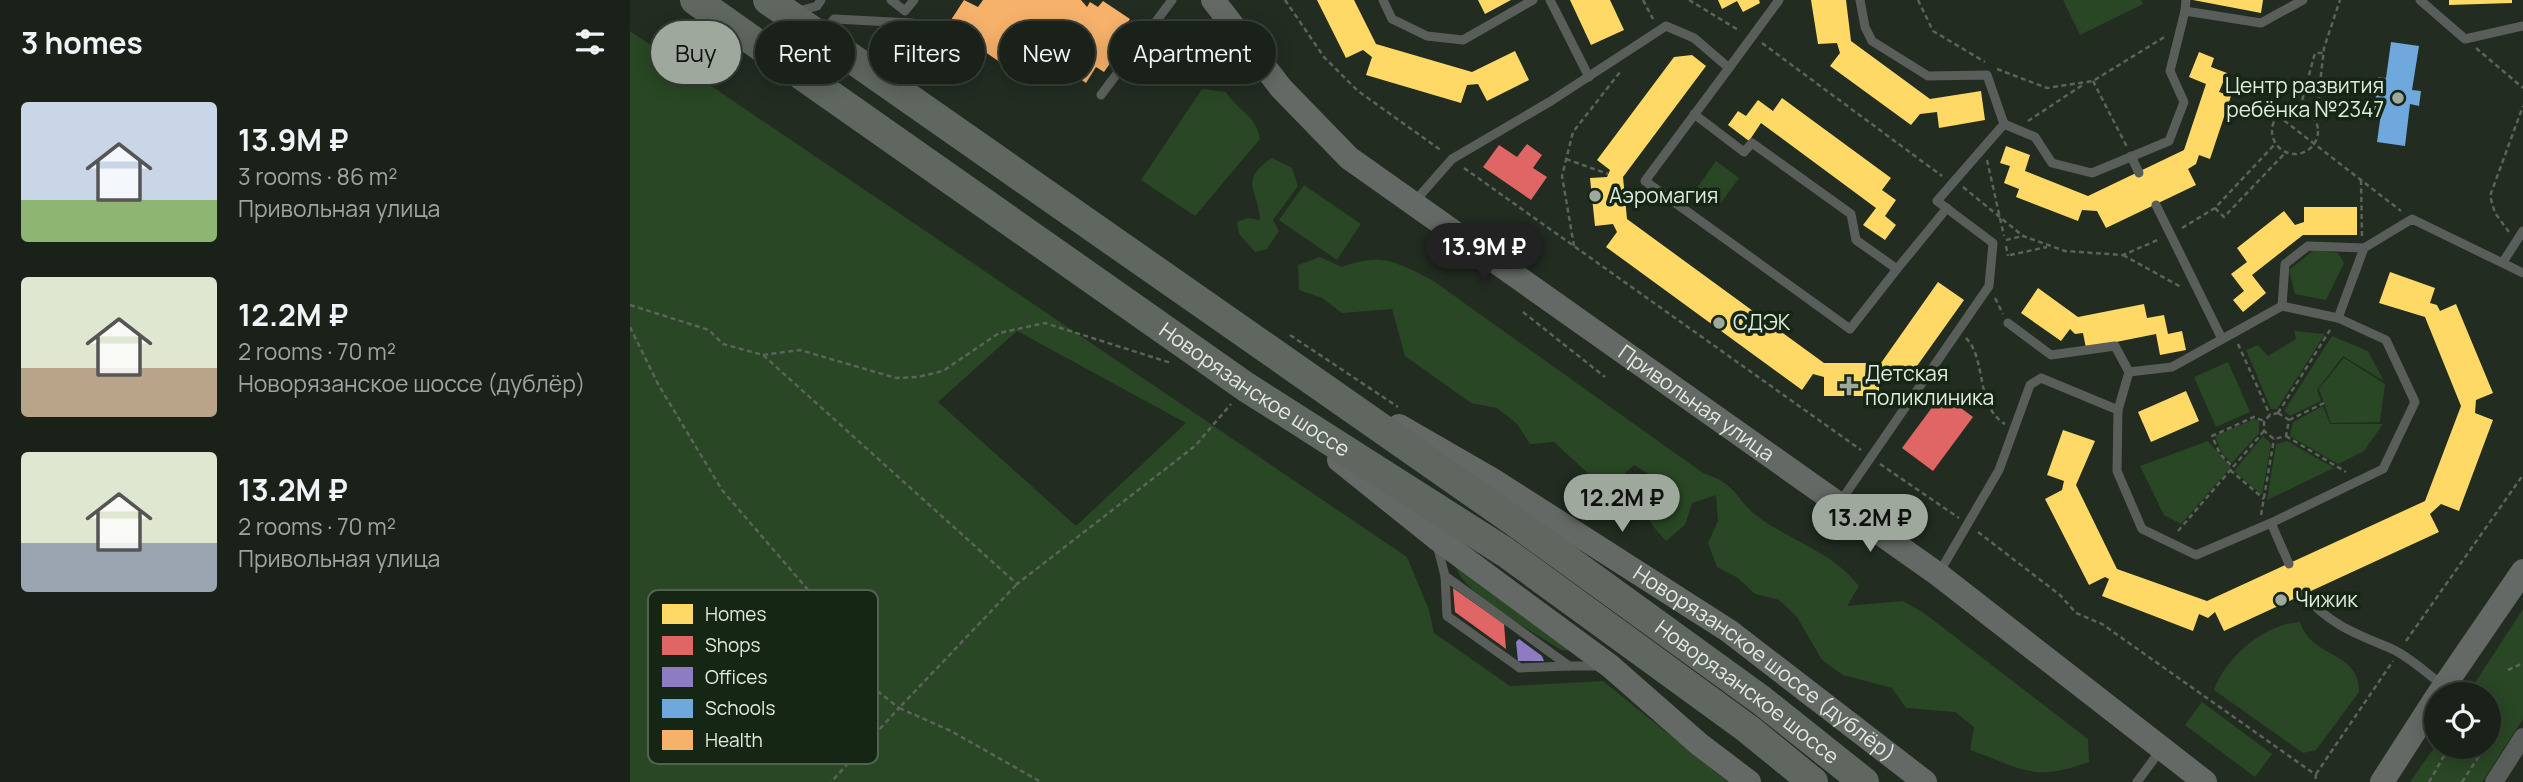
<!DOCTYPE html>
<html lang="en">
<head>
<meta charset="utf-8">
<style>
  body { margin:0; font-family:Manrope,sans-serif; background:#232922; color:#f1f3f6; height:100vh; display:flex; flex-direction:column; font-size:26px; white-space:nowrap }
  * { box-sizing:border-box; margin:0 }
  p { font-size:23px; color:#9fa3a2 }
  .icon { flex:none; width:38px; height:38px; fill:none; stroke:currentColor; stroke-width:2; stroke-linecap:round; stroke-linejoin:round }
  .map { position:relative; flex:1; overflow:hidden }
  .drawer { display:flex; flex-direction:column; background:#1a2119; width:630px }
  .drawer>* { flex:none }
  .hud { position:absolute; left:21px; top:21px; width:665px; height:63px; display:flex; gap:14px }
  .buttons { position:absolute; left:1794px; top:682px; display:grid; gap:14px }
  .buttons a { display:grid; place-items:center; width:77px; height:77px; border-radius:50%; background:#1a2119; box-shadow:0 4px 18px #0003,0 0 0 2px #383e38; font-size:35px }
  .price { position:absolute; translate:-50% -60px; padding:0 16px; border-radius:24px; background:#9ea89c; color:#111; font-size:23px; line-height:46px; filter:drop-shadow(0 2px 4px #0008) }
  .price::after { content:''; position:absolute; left:50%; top:42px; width:21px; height:16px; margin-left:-10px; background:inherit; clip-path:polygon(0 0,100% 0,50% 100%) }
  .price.current { background:#222; color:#fff }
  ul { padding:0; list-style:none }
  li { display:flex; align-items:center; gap:21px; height:175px; padding:0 21px }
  li span { display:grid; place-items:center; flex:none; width:196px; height:140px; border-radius:7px; color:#555 }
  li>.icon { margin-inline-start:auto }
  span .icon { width:84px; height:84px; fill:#fffc; stroke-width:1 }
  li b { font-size:30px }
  h2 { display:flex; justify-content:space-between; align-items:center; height:84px; padding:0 21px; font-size:30px }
  .pill { padding:0 24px; border-radius:32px; background:#1a2119; box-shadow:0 4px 18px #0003,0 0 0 2px #383e38; font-size:24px; line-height:63px }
  .pill.current { background:#9ea89c; color:#111 }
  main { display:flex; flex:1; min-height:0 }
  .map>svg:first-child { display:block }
  .green { fill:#294724; fill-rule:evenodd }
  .homes { fill:#ffd966 }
  .shops { fill:#e06666 }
  .offices { fill:#8e7cc3 }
  .schools { fill:#6fa8dc }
  .health { fill:#f6b26b }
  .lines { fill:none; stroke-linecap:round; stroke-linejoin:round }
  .path { stroke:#5d625c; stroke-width:2.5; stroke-dasharray:5 3.5; stroke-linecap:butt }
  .service { stroke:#5a5e5a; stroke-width:9 }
  .minor { stroke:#5a5e5a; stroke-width:18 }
  .secondary { stroke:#656965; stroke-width:24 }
  .trunk { stroke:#606660; stroke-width:30 }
  .poi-dot { fill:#9ea89c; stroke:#162614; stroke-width:2.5 }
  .labels { text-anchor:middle; stroke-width:7; stroke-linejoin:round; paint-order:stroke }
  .poi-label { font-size:21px; fill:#e0eade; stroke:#162614; text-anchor:start }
  .street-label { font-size:21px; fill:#e0eade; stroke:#162614 }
  .key { fill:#162614; stroke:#536151; stroke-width:2 }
  .key-label { font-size:19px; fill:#e0eade }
</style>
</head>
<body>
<main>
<section class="drawer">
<h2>3 homes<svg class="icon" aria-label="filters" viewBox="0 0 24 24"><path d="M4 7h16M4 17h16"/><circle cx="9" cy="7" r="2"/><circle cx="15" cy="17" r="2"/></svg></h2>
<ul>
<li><span style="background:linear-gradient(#c9d6e8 70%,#8fb573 0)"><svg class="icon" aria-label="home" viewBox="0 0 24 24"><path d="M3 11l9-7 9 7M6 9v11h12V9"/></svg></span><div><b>13.9M ₽</b><p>3 rooms · 86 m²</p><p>Привольная улица</p></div></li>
<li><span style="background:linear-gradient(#dfe7d0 65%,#b9a48a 0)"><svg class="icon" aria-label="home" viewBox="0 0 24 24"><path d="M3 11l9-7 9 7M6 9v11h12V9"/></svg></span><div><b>12.2M ₽</b><p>2 rooms · 70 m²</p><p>Новорязанское шоссе (дублёр)</p></div></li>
<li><span style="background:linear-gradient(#dfe7d0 65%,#9aa5b1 0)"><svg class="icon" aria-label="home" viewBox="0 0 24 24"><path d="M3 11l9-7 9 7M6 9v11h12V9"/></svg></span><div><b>13.2M ₽</b><p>2 rooms · 70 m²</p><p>Привольная улица</p></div></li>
</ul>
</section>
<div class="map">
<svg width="1893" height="782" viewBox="0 0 1893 782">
  <rect width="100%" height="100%" fill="#222c21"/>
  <g class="green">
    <path d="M1433 0H1511L1513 4 1450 35Z"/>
    <path d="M0 31 777 557 799 610 804 633 880 686 973 681 1098 782H0ZM387 331 556 423 446 526 308 402Z"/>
    <path d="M572 89 596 92C608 111 626 115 630 139L565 216 511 180Z"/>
    <path d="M642 158 662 168 668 186 643 220 649 231 637 249 625 252 609 234 607 222 618 218 630 220C628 190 608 180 642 158Z"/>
    <path d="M1086 161 1109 178 1090 204 1067 188Z"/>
    <path d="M674 185 731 224 707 260 649 220Z"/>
    <path d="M1685 249 1708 253 1714 263 1696 300 1665 294 1659 270Z"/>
    <path d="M690 257 712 267C752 252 766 262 802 280L1073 473C1110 485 1104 500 1131 519 1164 542 1204 553 1229 586L1217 606 1273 601 1294 613 1458 739 1459 762C1403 782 1396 770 1340 750L1344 727 1325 712 1276 708 1262 688 1213 675 1192 660 1167 617 1149 600 1125 594 1108 578 1087 567 1078 543 1088 521 1086 495 1062 503 1055 525 1036 541C1012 516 1013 508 1024 477L1004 465 985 482 961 476 924 442 900 444 887 424 867 408 841 403 775 356 762 309 712 313 692 298 669 290 668 265Z"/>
    <path d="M1664 331 1695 334 1647 409H1641L1616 350 1628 345 1638 356 1666 339Z"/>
    <path d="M1702 336 1738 351 1754 381 1713 356 1687 390 1691 401 1660 416 1654 411Z"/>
    <path d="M1714 358 1755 384 1750 422 1701 423 1689 389Z"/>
    <path d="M1598 362 1620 412 1586 427 1564 377Z"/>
    <path d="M1693 406 1700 424H1753L1734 451 1708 464 1660 436 1663 422Z"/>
    <path d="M1624 419 1629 420V433L1602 463 1591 452 1585 436Z"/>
    <path d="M1633 436 1641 444 1632 495 1604 471Z"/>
    <path d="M1578 441 1601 467 1551 524 1534 515 1510 466Z"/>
    <path d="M1657 441 1704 468 1637 500 1646 444Z"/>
    <path d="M826 566 941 651 931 650C907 634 831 593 826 566Z"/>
    <path d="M1893 609V719L1852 782H1780L1806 745 1858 747V695H1837Z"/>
    <path d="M1670 622C1681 659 1730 650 1729 692L1686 750 1673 753 1584 690C1596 657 1634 624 1670 622Z"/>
    <path d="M1572 702 1642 754 1625 777 1555 725Z"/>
  </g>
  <g class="homes">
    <path d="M687 0H724L746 44 842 72 885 51 899 80 857 101 848 84 837 85 831 103 736 75 742 57 733 50 716 58Z"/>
    <path d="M848 0H881L855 14Z"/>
    <path d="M940 0H980L994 30 961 45Z"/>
    <path d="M1088 0H1129L1130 3 1113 12 1107 1 1092 9Z"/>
    <path d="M1181 0H1216L1221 41 1300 99 1351 91 1355 120 1309 128 1307 112 1290 114 1281 125 1200 66 1210 53 1207 43 1188 44Z"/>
    <path d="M1563 0H1633L1631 13Z"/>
    <path d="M1819 0H1882V3L1819 5Z"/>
    <path d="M1569 52 1584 58 1581 67 1597 73 1589 92 1601 96 1580 159 1569 155 1566 164 1558 169 1566 185 1476 228 1467 211 1452 210 1448 221 1386 197 1389 189 1374 183 1380 166 1370 163 1376 146 1400 155 1395 171 1458 196 1554 150 1576 84 1559 77Z"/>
    <path d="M1062 55 1076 66 993 177 997 219 1194 363H1251L1308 282 1334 300 1277 380 1262 370 1249 378V396H1194V377L1183 374 1172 390 976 247 987 232 983 224 965 226 960 178 977 177 980 170 967 160 1044 57Z"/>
    <path d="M1152 98 1261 178 1252 190 1266 200 1255 216 1266 225 1255 240 1233 225 1246 208 1131 123 1119 141 1098 125 1108 111 1116 116 1128 100 1143 111Z"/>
    <path d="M1674 207H1727V235H1673L1622 275 1636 293 1613 312 1603 300 1614 291 1601 274 1617 262 1607 248 1654 211 1665 225 1674 222Z"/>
    <path d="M1760 272 1805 288 1800 303 1807 305 1810 311 1826 304 1863 393 1846 400 1845 413 1863 420 1829 511 1811 504 1800 514 1809 532 1594 631 1585 612 1578 618 1569 614 1563 631 1472 596 1479 579 1475 577 1459 585 1415 499 1432 490 1434 481 1417 475 1433 430 1465 441 1446 485 1487 569 1577 601 1795 501 1831 406 1795 317 1749 303Z"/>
    <path d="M1408 288 1448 317 1514 304 1517 318 1534 315 1538 334 1552 331 1556 350 1530 355 1526 334 1456 348 1453 333 1445 334 1440 329 1431 341 1391 313Z"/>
    <path d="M1556 391 1569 421 1521 442 1508 412Z"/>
  </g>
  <g class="shops">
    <path d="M897 144 912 155 903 168 917 177 901 200 853 167 869 145 887 157Z"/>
    <path d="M1312 394 1343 417 1303 471 1272 448Z"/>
    <path d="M823 588 874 624 876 649 825 612Z"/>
  </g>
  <path class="offices" d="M889 639 912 656 914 661H888L886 642Z"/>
  <path class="schools" d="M1761 42 1789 46 1782 90 1791 91 1789 106 1780 104 1775 146 1747 142 1751 113 1744 112 1748 77 1756 78Z"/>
  <path class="health" d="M334 0 348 7 353 0H451L457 7 460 2 468 7 473 1 500 19 488 37 495 42 474 72 466 67 456 83 430 65 434 59 429 55 432 50 421 43 400 75 386 66 383 71 317 26Z"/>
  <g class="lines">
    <g class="path">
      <path d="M655 0 694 57 728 91 812 151"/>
      <path d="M1013 0 1023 19"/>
      <path d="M1059 0 1110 31"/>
      <path d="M1288 0 1303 31 1355 62"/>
      <path d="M1132 43 1312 176"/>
      <path d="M1846 48 1893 88"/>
      <path d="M1367 69 1417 88 1463 81 1536 36"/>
      <path d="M1463 81 1497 147"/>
      <path d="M1598 103 1647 115 1771 211"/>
      <circle cx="1665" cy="131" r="23"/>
      <path d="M1670 108 1685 53H1693"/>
      <path d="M1686 119 1694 48 1710 0"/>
      <path d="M1398 121 1454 84"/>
      <path d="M936 159 978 174"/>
      <path d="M1357 160 1374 236"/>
      <path d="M834 168 1231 450"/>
      <path d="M1731 180 1732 236"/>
      <path d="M1333 187 1393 236 1435 251 1493 255 1530 239"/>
      <path d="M1585 208 1594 217 1655 153"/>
      <path d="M1552 228 1585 208 1645 144"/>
      <path d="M1879 232 1865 213 1860 196 1893 106"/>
      <path d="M1376 240 1393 236"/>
      <path d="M944 246 932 176 943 132 990 72"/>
      <path d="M1376 246 1378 256"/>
      <path d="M1380 255 1417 247"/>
      <path d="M1493 255 1551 287"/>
      <path d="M1365 298 1373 314"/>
      <path d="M0 305 79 330 93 344 133 355 387 584 565 446 601 404"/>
      <path d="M893 312 975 377"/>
      <path d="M0 327 28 384 92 490 185 598 245 689 269 708 201 782"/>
      <path d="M660 335 768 407"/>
      <path d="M1336 338C1357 359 1345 406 1375 424"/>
      <path d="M1608 344 1640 415"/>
      <path d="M133 355 170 350 266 378 288 377 313 371 369 333 415 323 541 363"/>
      <path d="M1648 413 1700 330"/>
      <path d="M1648 413 1659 420 1656 436 1644 439 1634 431V421L1640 415Z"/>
      <path d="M1659 420 1694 403"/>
      <path d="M1634 431 1603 467 1590 454 1582 436 1624 417 1634 421"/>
      <path d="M1656 436 1716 472"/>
      <path d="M1250 464 1329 518"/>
      <path d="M1600 470 1634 499"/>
      <path d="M1631 515 1644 439"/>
      <path d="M1548 531 1603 467"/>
      <path d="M1348 532 1430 595 1446 613 1472 624 1686 775 1685 782"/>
      <path d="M386 585 269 708 321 731 411 782"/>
      <path d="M1776 641 1893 475"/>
      <path d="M1878 670 1893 663"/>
      <path d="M1858 728 1872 722 1858 741"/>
      <path d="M1686 774 1763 661"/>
      <path d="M1799 782 1819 747"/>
      <path d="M1832 782 1855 747"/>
    </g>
    <g class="service">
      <path d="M261 0 275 11 284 0"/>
      <path d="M753 0 762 19 797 36 833 40 903 0"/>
      <path d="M920 0 959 77"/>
      <path d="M1556 0 1555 11 1631 23 1673 0"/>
      <path d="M1790 0 1835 39 1893 26"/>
      <path d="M169 11 187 6 191 0"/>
      <path d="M193 33 204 19 282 23"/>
      <path d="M471 95 542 0"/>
      <path d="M1064 114 1114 152 1122 143 1221 214 1226 240 1267 269 1220 329 1015 181 1099 68"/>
      <path d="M1374 124 1405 137 1422 163 1462 173 1539 141 1554 102 1540 71 1555 11"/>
      <path d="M1501 156 1509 173"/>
      <path d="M785 201 822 159 921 101 1036 26 1064 38 1099 68 1149 0"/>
      <path d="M1526 205 1592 339"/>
      <path d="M1873 262 1893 231"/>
      <path d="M1267 269 1317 208"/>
      <path d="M1652 306 1655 264 1678 246 1734 248"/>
      <path d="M1378 323 1421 355 1485 346 1499 372"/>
      <path d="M1488 410 1499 372 1542 367 1652 306 1708 318"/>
      <path d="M1210 502 1359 286 1363 243 1307 201 1374 124 1357 75 1298 76 1242 41 1235 27 1230 0"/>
      <path d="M1641 523 1659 564"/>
      <path d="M807 545 815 576 939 666H971"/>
      <path d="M1309 573 1369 470 1400 385 1411 378 1488 410 1487 471 1512 529 1566 555 1641 523 1753 469 1785 402 1756 340 1708 318 1734 248 1782 219 1893 273"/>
      <path d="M815 576 817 616 890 668 939 666"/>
      <path d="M1674 594C1698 624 1726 634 1760 648 1779 656 1797 674 1814 686"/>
      <path d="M1507 782 1532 748"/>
    </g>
    <path class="minor" d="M1864 782 1893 737"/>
    <g class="secondary">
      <path id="s1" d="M583 0 651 88 719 158 1309 575 1575 782"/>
      <path id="s2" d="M769 426 866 482 1099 631 1295 782"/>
      <path d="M709 460 805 537 980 666 1069 744 1119 782"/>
      <path d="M1808 695 1893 571"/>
      <path d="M1752 782 1806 698"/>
    </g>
    <g class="trunk">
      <path id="s3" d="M65 0 616 387 875 552 1118 729 1183 782"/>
      <path id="s4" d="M138 0 891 526 1131 700 1234 782"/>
    </g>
  </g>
  <g class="poi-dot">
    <circle cx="1768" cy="98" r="7"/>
    <circle cx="965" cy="196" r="7"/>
    <circle cx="1089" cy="323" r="7"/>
    <path d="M1215.5 375.5h7v7h7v7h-7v7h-7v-7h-7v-7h7z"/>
    <circle cx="1651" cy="600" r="7"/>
  </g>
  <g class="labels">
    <g class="poi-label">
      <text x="1754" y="93" text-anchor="end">Центр развития<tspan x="1754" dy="24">ребёнка №2347</tspan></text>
      <text x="979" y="203">Аэромагия</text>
      <text x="1103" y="330">СДЭК</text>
      <text x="1235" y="381">Детская<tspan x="1235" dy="24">поликлиника</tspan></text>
      <text x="1665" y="607">Чижик</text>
    </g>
    <g class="street-label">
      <text dy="7" stroke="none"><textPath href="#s3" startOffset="682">Новорязанское шоссе</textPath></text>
      <text dy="7" stroke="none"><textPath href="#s1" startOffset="634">Привольная улица</textPath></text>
      <text dy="7" stroke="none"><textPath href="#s2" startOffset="436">Новорязанское шоссе (дублёр)</textPath></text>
      <text dy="7" stroke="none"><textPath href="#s4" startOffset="1199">Новорязанское шоссе</textPath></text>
    </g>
  </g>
  <rect x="18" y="590" width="230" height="174" rx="10" class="key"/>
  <rect x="32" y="604" width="31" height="20" fill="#ffd966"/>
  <rect x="32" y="636" width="31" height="19" fill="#e06666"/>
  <rect x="32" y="667" width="31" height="20" fill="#8e7cc3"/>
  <rect x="32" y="699" width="31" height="19" fill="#6fa8dc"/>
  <rect x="32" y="730" width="31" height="20" fill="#f6b26b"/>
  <g class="key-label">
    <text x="75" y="621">Homes</text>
    <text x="75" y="652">Shops</text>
    <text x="75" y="684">Offices</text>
    <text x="75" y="715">Schools</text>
    <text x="75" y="747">Health</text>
  </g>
</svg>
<div class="buttons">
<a><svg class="icon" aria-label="locate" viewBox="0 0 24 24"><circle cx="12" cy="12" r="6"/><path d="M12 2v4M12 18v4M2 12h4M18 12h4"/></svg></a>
</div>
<b class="price current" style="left:854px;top:283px">13.9M ₽</b>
<b class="price" style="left:992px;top:534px">12.2M ₽</b>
<b class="price" style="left:1240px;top:554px">13.2M ₽</b>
<div class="hud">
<a class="pill current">Buy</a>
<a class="pill">Rent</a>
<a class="pill">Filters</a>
<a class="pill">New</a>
<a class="pill">Apartment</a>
</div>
</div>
</main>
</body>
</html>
